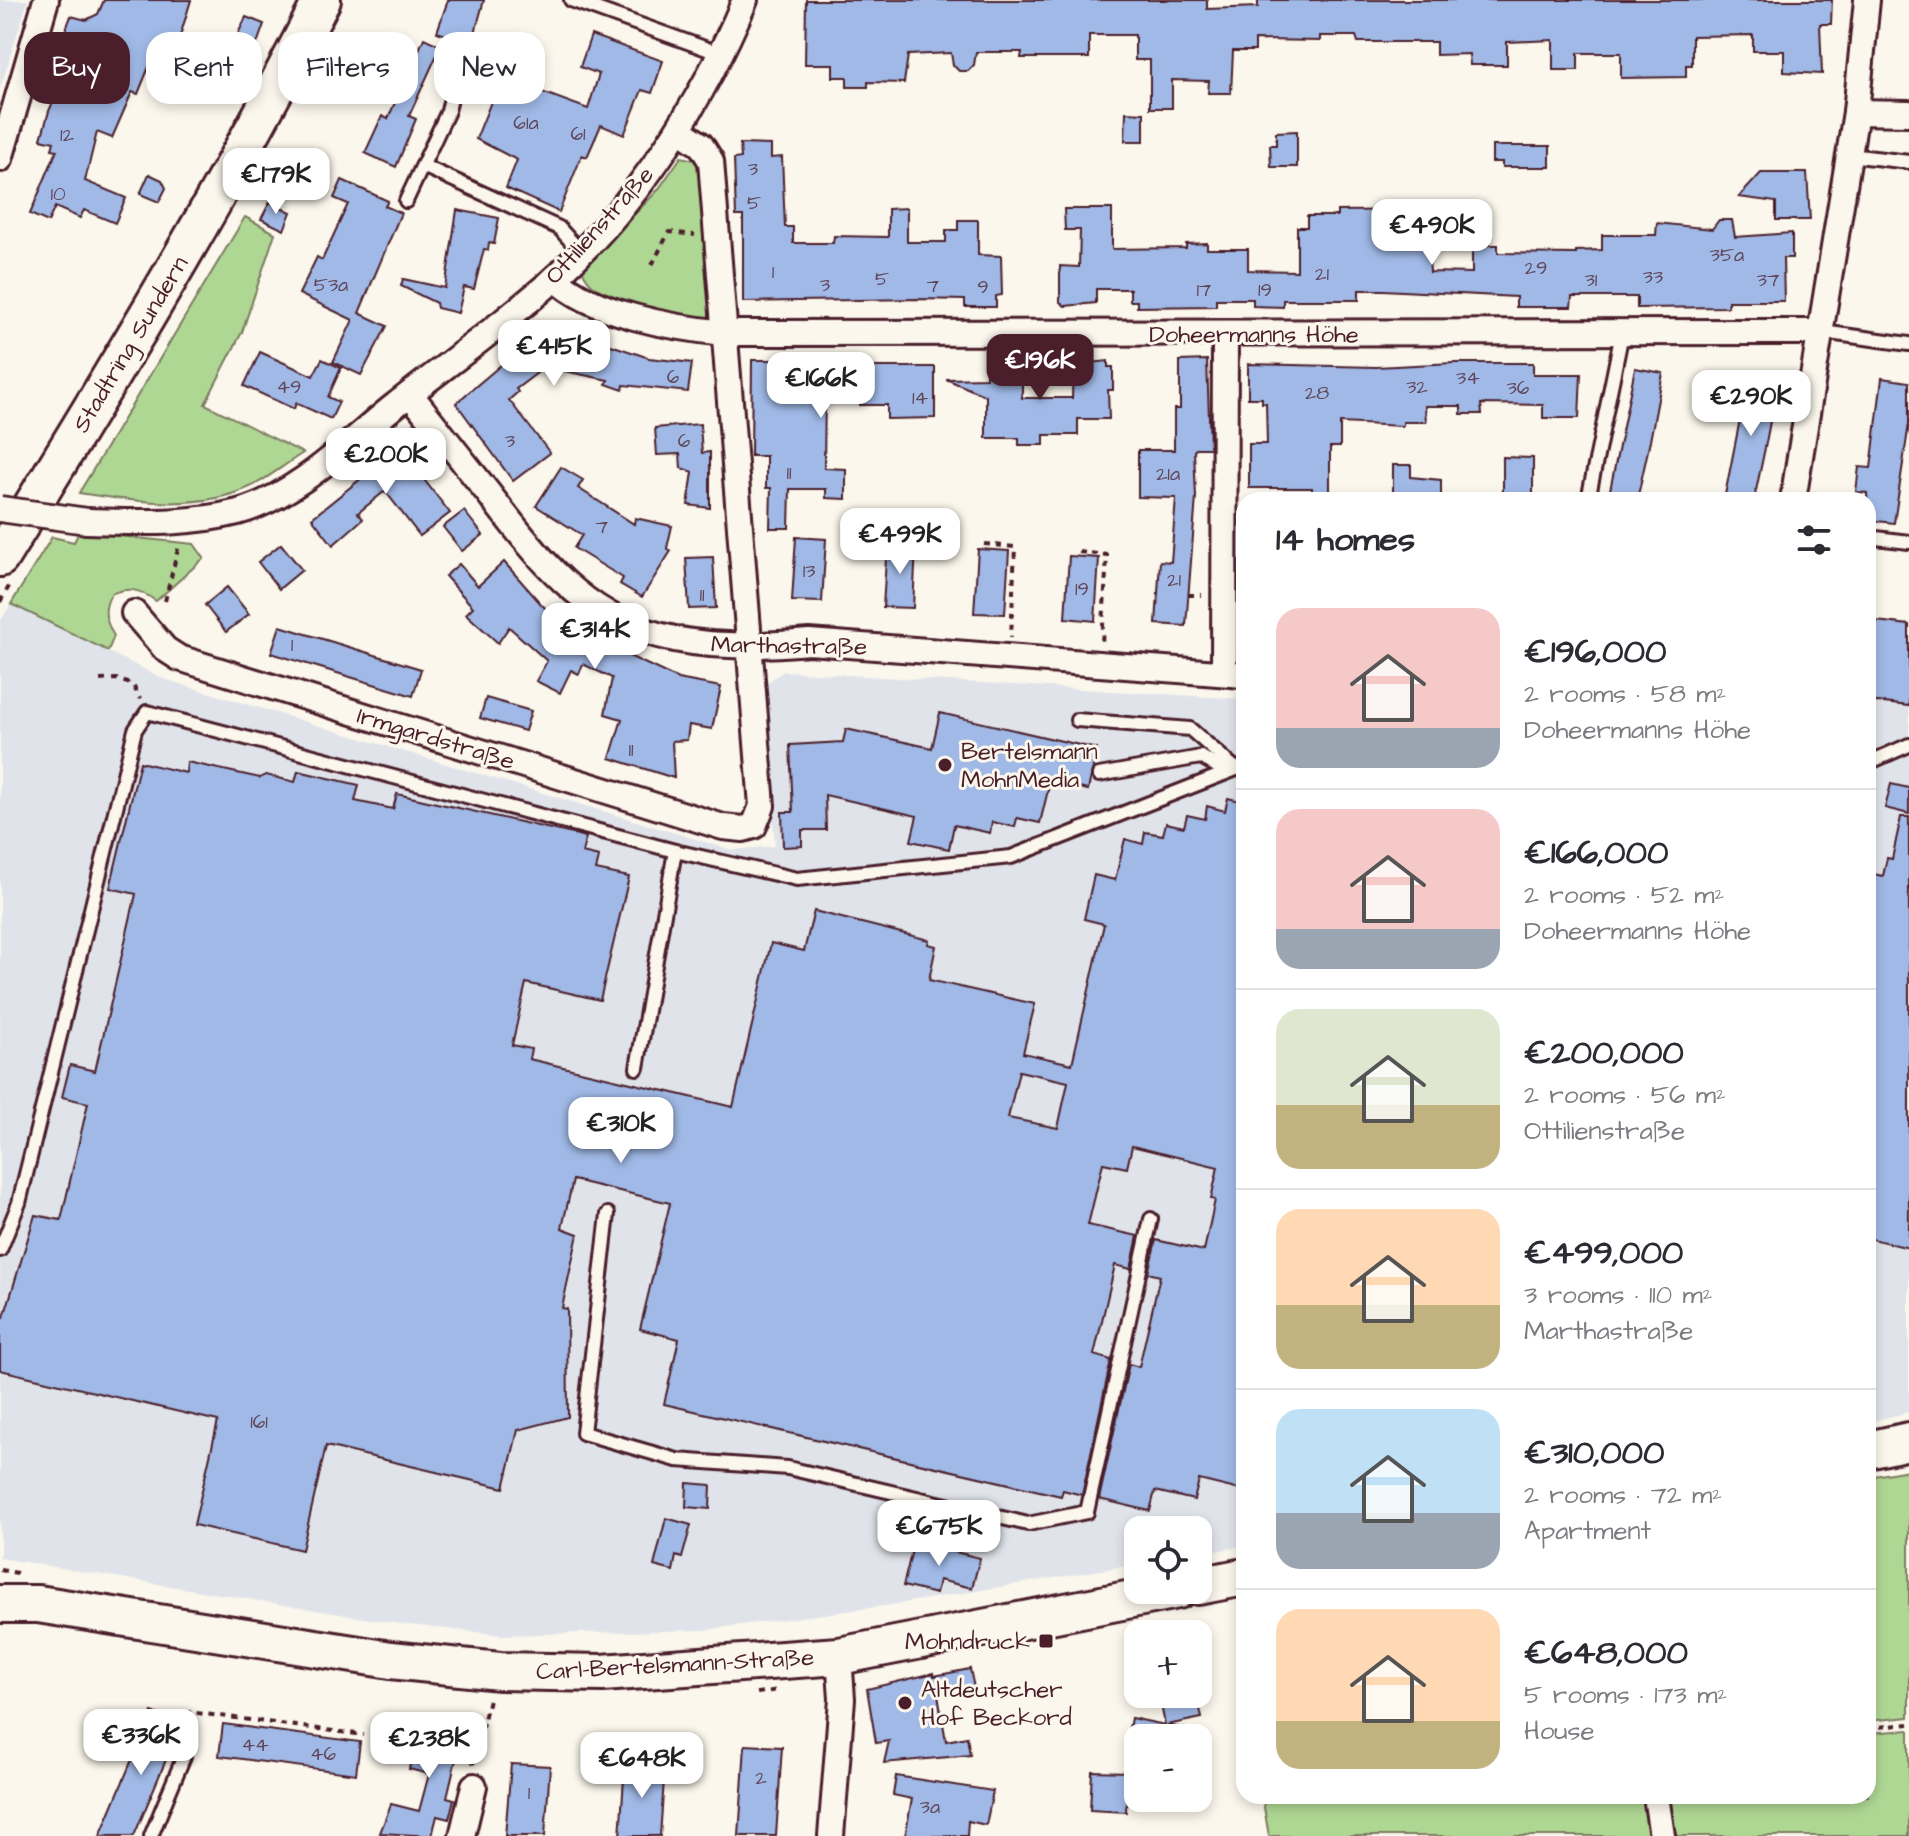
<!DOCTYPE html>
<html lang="en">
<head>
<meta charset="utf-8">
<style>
  body { margin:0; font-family:"Architects Daughter",sans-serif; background:#f2f2f3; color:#2b2b33; height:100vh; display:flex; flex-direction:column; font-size:30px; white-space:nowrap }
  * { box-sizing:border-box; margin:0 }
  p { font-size:26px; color:#7c7c81 }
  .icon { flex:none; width:44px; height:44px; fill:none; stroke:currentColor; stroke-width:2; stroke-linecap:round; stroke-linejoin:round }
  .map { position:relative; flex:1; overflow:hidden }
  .panel { position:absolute; left:1236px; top:492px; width:640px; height:1312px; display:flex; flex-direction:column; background:#fff; border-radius:24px; box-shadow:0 4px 12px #0003 }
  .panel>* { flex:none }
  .banner { position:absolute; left:24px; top:32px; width:760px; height:72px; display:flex; gap:16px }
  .fabs { position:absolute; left:1124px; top:1516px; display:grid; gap:16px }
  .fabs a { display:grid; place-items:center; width:88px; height:88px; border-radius:16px; background:#fff; box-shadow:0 4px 12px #0003; font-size:40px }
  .price { position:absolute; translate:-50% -68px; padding:0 18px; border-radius:16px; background:#fff; color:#222; font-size:26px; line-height:52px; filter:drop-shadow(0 2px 4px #0008) }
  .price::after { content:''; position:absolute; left:50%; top:48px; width:24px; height:18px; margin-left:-12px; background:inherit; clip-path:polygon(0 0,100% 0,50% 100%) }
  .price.current { background:#4a1f2b; color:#fff }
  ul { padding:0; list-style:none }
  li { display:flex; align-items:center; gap:24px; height:200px; padding:0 40px }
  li+li { border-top:2px solid #e1e1e2 }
  li span { display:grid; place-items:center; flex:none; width:224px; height:160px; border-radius:24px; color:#555 }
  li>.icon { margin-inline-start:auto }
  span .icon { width:96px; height:96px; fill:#fffc; stroke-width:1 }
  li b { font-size:34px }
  h2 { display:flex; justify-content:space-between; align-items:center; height:96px; padding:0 40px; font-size:34px }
  .chip { padding:0 28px; border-radius:24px; background:#fff; box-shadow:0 4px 12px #0003; font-size:28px; line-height:72px }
  .chip.current { background:#4a1f2b; color:#fff }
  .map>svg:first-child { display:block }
  .built { fill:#e0e4ea }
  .green { fill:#afd794; stroke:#7c7b60; stroke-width:2 }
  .building { fill:#a0b9e6; stroke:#4a1f2b; stroke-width:2; fill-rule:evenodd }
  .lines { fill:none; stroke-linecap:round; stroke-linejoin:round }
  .lane-casing { stroke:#4a1f2b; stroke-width:18 }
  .street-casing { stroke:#4a1f2b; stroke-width:30 }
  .secondary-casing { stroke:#4a1f2b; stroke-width:42 }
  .path { stroke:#4a1f2b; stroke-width:4; stroke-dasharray:6 6; stroke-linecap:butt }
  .lane { stroke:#fbf7ec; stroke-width:12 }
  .street { stroke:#fbf7ec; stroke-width:24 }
  .secondary { stroke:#fbf7ec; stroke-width:36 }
  .street-bridge-casing { stroke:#4a1f2b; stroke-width:30; stroke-linecap:butt }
  .street-bridge { stroke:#fbf7ec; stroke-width:24 }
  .poi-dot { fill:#4a1f2b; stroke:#fbf7ec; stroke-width:3 }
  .labels { text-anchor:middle; stroke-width:6; stroke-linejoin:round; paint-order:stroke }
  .number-label { font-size:20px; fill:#60465a }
  .street-label { font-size:24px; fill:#4a1f2b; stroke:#fbf7ec }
  .poi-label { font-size:24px; fill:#4a1f2b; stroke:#fbf7ec; text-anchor:start }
</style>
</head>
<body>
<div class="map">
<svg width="1909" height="1836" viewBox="0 0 1909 1836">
  <rect width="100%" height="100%" fill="#fbf7ec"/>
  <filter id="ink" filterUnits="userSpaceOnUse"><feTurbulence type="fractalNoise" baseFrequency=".0125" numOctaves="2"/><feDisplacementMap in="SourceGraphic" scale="16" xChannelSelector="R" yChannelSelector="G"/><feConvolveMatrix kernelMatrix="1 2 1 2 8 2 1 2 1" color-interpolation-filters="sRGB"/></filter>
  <g filter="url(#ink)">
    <g class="built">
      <path d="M0 0H28L0 89Z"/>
      <path d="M11 604 164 679 732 850 775 846 763 694 770 680 784 671 1244 699V1546L1198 1554V1530H1138V1564L891 1605 704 1630 502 1635 400 1624 0 1558V622Z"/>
      <path d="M1868 667 1909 672V1412L1868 1422Z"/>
    </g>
    <g class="green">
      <path d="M681 157 699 161 710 319C677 316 592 305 582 269L658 190Z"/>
      <path d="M245 217 275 233 242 332 205 404 303 453C287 463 272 475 256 484 203 512 136 502 79 493Z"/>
      <path d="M79 532 194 544 204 558 156 601C140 590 130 586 111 594 102 610 105 620 114 636L108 651 11 604 52 537 74 542Z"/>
      <path d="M1909 1470V1717L1868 1721V1477Z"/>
      <path d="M1909 1730V1836H1670L1665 1796H1868V1733Z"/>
      <path d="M1262 1796H1648L1653 1836H1269Z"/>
    </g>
    <g class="building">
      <path d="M104 0H191L178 43 183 45 177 60 155 52 138 94 132 92 112 138 97 132 85 181 126 198 115 223 84 210 80 218 55 207 48 222 30 214 57 150 52 149 54 142 41 139 49 111 80 38 65 32 71 16 86 20 98 14Z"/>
      <path d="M448 0H484L472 44 437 32Z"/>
      <path d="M806 0H1207V9L1258 7V0H1832L1831 24H1820L1822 74 1784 72V51H1753V35L1692 36V65H1686V77L1621 78V53H1578V70H1553V40L1507 42V65H1470L1469 54 1436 55V42H1358L1356 36H1320V41L1255 40V51H1233L1231 93H1208L1209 81 1172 80V108H1150V60H1135V35H1089V58H1021L1022 52H976L974 65 968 71H959L953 65 951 53 908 55 904 83 868 82V87H847V77H833V64H805Z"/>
      <path d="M246 17 264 24 257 44 237 36Z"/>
      <path d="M591 35 663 61 652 93 642 90 624 135 601 125 587 157 582 155 559 212 506 188 517 160 476 139 501 77 588 109 599 74 580 67Z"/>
      <path d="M390 37 419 50 424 38 441 46 409 116 416 119 396 167 365 153 382 116 388 119 402 86 373 73Z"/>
      <path d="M1126 112 1144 113V141H1125Z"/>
      <path d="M1297 131V167H1271L1270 145H1276V132Z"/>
      <path d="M740 144 771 145V158L782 157 785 227H793V243H833L834 236 888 237V209L907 208V242H946V230H958V220H978V255L1001 256 1002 295 996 296V307H965V300L917 299 743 302V216H736L734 159 741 158Z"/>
      <path d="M1492 146H1550V167H1502V162H1492Z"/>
      <path d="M1761 173H1807L1810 220H1776V202L1739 197Z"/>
      <path d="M149 174 162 180 166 188 159 202 140 194Z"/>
      <path d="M342 180 388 201 385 206 401 213 359 313 387 326 361 375 333 362 353 320 299 294 317 257 322 260 348 204 334 198Z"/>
      <path d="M270 202 291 212 284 230 261 219Z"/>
      <path d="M1064 209H1112V249L1186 248V244L1207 243V249H1248V270L1297 271V227H1307V216H1337V211L1423 210V247H1428L1430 272 1472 273V245H1498V253L1576 254V251L1602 250V235H1656L1657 223 1712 229 1719 220H1732L1735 237 1792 233V258H1783L1784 301H1728V307L1637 308V297H1572L1571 307H1516V297L1383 290H1359V300H1283V307L1253 306V299H1216V306L1137 307V301H1130V289H1096V303L1065 306 1060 302V266L1079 267 1080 230H1065Z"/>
      <path d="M457 210 499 218 494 244 489 243 488 250 484 249 474 289 464 287 458 313 437 308 436 303 401 286 403 279 445 288Z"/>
      <path d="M539 326 611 345 649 358 692 363 688 392 624 385 623 390 606 384 608 380 545 367 516 389 518 392 509 400 550 453 513 481 456 403 508 359 502 353Z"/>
      <path d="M260 352 313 376 322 359 341 368 328 397 339 402 331 419 296 403 294 409 244 386Z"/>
      <path d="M752 360H782V368L821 369 820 361 842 360V367H935V418L887 419V405H860V390L825 391 824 468 846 469V499L826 498V489H790L789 528H770L771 488H766V456H751Z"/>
      <path d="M986 360H1017V372H1022V398H1072L1073 365 1108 361V367H1113V390H1108L1109 419H1078V435H1044V445H1019V438H986V396L946 379 986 378Z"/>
      <path d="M1207 360 1210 448H1197L1194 451 1196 497 1186 626 1156 624 1160 561 1171 562 1176 498 1138 497V450H1174V409H1180V361Z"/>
      <path d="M1454 363H1533V374H1581L1579 418H1543V405L1481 404 1482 414H1461V406H1425L1426 422H1403V426L1340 423V447H1330V499H1312V488H1249V444H1267L1266 403H1262V398H1248V364L1376 367Z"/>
      <path d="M1635 368 1663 373 1650 441 1637 500H1608Z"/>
      <path d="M1749 374 1778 379 1765 448 1754 500H1724Z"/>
      <path d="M1882 378 1909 382V424L1894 523 1868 520 1867 493 1856 492 1859 467 1871 468Z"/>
      <path d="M700 424 702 453 710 452V508L688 505 693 472 681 468 680 454 657 455 655 428Z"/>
      <path d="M409 440 425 461 415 468 450 513 420 536 385 491 358 513 363 519 333 545 312 518Z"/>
      <path d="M1503 457 1533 458V499H1503Z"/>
      <path d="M1393 465H1411V477L1441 480V498L1393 500Z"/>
      <path d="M561 467 583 480 578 488 634 524 635 518 672 526 667 548 671 551 642 597 620 584 623 578 574 548 582 535 536 506Z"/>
      <path d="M464 511 483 535 462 551 443 527Z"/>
      <path d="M796 537 826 539 822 602 792 601Z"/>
      <path d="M887 543 916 545 913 608 883 607Z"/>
      <path d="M281 544 302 570 279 589 258 562Z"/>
      <path d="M978 549 1009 551 1005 614 974 613Z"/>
      <path d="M1069 556 1099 558 1095 621 1065 618Z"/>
      <path d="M713 557 716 608 689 609 686 558Z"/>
      <path d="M504 562 542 605 583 643 587 636 678 679 721 687 712 729 689 725 687 740 672 741 674 778 610 758 622 719 605 714 612 678 583 664 579 674 571 670 560 693 536 681 547 661 509 627 498 643 466 614 473 607 445 576 459 564 478 586Z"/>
      <path d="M227 587 249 614 226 632 205 605Z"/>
      <path d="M1868 620 1909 625V706L1868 701Z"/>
      <path d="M280 626 421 669 413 696 271 653Z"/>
      <path d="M486 698 531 711 525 731 480 718Z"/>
      <path d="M940 713 1097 749 1088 790 1050 782 1040 823 1017 818 1015 827 992 822 990 833 954 825 949 849 911 841 917 816 825 795 826 830H802V846L783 847 782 812H793L790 745 843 742 846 729 932 748Z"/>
      <path d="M140 762 186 773 187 762 260 778 266 775 295 782 298 771 359 785 355 801 393 809 397 794 586 837 582 853 599 857 596 870 629 877 600 1000 526 983 512 1045 531 1049 529 1059 733 1107 771 943 804 951 814 911 929 940 928 944 936 946 929 980 1035 1004 1023 1053 1072 1064 1104 924 1084 919 1094 875 1115 880 1125 839 1143 844 1145 832 1163 835 1166 823 1184 827 1187 815 1205 819 1207 806 1225 811 1228 798 1244 802V1491L1199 1480 1194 1500 1155 1491 1150 1511 1099 1499 1129 1364 1139 1367 1160 1276 1148 1273 1156 1240 1204 1251 1215 1200 1211 1199 1218 1167 1132 1146 1127 1168 1103 1163 1088 1225 1138 1236 1131 1269 1115 1265 1094 1355 1111 1360 1082 1495 1063 1490 1061 1496 664 1404 679 1339 640 1329 670 1203 573 1180 562 1228 578 1234 562 1308 567 1309 568 1417 518 1430 504 1488 326 1446 302 1550 194 1525 218 1421 0 1370V1316L4 1317 35 1215 61 1220 88 1103 62 1097 70 1065 95 1071 136 894 110 888ZM1019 1071 1068 1082 1058 1128 1008 1118Z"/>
      <path d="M1891 784 1909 788V814L1885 808Z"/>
      <path d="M1901 817H1909V1248L1868 1238V873L1883 876 1887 858 1892 859Z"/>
      <path d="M687 1483 711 1485 710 1509 686 1507Z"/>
      <path d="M666 1518 691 1525 682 1558 676 1556 673 1571 654 1566Z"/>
      <path d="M914 1542 980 1558 972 1588 939 1580 936 1594 903 1586Z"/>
      <path d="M970 1669 974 1688 938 1694 946 1741 967 1737 970 1755 884 1763 889 1741 876 1743 867 1689 934 1673V1676Z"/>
      <path d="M1159 1694H1197L1202 1718 1167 1725 1187 1729 1186 1738H1127L1131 1718 1165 1725Z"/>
      <path d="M152 1712 181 1724 134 1836H100Z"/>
      <path d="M436 1720 464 1726 447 1797 454 1799 449 1819 437 1816 432 1836 380 1833 391 1804 419 1811 429 1774 409 1769 420 1722 434 1726Z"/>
      <path d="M223 1724 360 1742 356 1774 219 1756Z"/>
      <path d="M745 1745 782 1747 776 1836H739Z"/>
      <path d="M511 1764 550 1766 545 1836H505Z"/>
      <path d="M625 1764 665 1766 660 1836H620Z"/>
      <path d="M1092 1771 1128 1772 1126 1812 1090 1810Z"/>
      <path d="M896 1776 993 1791 986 1825 968 1821 967 1836H905L912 1799 893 1795Z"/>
    </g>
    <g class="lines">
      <g class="lane-casing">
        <g id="lane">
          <path d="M571 0 721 54"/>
          <path d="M1849 155 1909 162"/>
          <path d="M423 166 559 228 580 251"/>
          <path d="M406 201 448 111 458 67"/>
          <path d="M1822 332 1909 344"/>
          <path d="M1588 500 1622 333"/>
          <path d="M1868 537 1909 542"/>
          <path d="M1077 720 1190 729 1236 769"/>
          <path d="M1868 763 1909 745"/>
          <path d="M1099 775 1201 757 1227 772"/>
          <path d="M637 1068 675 851"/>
          <path d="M608 1214 583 1433 677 1460 788 1468 1028 1524 1087 1512 1151 1219"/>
          <path d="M0 1250 19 1203 135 730 147 712 675 851 797 879 1011 857 1244 766"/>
          <path d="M151 1836 184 1756"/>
        </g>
      </g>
      <g class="street-casing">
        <g id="street">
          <path d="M1856 112 1909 113"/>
          <path d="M0 159 46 0"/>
          <path d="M555 278C592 314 674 328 725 333L1822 332"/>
          <path d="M410 394C436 427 463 461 489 494 536 555 580 614 658 635 708 649 759 646 809 642L1244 675"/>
          <path d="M1793 500 1856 112 1867 0"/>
          <path d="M87 521C138 522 188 525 238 512 296 496 347 444 393 407 446 365 504 324 555 278 639 201 701 104 745 0"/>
          <path d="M134 613 165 649 179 658 723 827 743 829 754 826 762 806 711 161 701 145 679 130"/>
          <path d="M1224 672 1225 334"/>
          <path d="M1656 1796 1662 1836"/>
          <path d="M462 1836 474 1786"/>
          <path d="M831 1836 842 1699 839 1656"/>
        </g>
      </g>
      <g class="secondary-casing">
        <g id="secondary">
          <path d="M0 558C113 375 224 192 322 0"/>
          <path d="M1868 1450 1909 1441"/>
          <path d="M1198 1586 1244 1577"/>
          <path d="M0 1604H38L391 1660 500 1671 602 1673 839 1656 1178 1590"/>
        </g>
      </g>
      <g class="path">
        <path d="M652 265 669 232 695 235"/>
        <path d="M984 544 1015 547 1011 637"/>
        <path d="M1079 552 1107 555 1102 644"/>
        <path d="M1188 595H1202"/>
        <path d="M165 601 179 545"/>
        <path d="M0 602 11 583"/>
        <path d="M100 680 116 679 133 685 140 699"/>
        <path d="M0 1570 17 1573"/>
        <path d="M757 1693 779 1690"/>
        <path d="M1868 1728 1909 1724"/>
        <path d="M181 1740 190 1712 364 1735"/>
        <path d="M473 1764 489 1699"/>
      </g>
      <use href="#lane" class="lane"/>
      <use href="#street" class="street"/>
      <use href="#secondary" class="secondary"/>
      <g class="street-bridge-casing">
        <path id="street-bridge" d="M0 509 87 521"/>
      </g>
      <use href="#street-bridge" class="street-bridge"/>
    </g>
  </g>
  <g class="poi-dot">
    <circle cx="945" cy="765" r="8"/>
    <rect x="1038" y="1633" width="16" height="16" rx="4"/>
    <circle cx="905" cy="1703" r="8"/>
  </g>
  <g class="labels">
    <g class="number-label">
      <text x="526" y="129">61a</text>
      <text x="578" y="140">61</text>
      <text x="67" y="141">12</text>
      <text x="753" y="175">3</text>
      <text x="58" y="200">10</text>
      <text x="754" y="209">5</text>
      <text x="1727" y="261">35a</text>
      <text x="1536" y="274">29</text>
      <text x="773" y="278">1</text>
      <text x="1322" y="280">21</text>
      <text x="1653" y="283">33</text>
      <text x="882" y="285">5</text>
      <text x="1591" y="286">31</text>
      <text x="1768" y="286">37</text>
      <text x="331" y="291">53a</text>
      <text x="825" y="291">3</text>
      <text x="933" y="292">7</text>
      <text x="983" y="293">9</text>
      <text x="1204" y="296">17</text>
      <text x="1265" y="296">19</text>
      <text x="673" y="383">6</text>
      <text x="1468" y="384">34</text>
      <text x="289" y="393">49</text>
      <text x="1417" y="393">32</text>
      <text x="1518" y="394">36</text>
      <text x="1317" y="399">28</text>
      <text x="920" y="404">14</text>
      <text x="510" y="447">3</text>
      <text x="684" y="447">6</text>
      <text x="789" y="479">11</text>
      <text x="1168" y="480">21a</text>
      <text x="602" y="533">7</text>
      <text x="809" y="577">13</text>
      <text x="1174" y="586">21</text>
      <text x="1082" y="595">19</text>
      <text x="702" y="601">11</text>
      <text x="292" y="651">1</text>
      <text x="631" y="756">11</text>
      <text x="259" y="1428">161</text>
      <text x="255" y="1751">44</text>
      <text x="323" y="1760">46</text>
      <text x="761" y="1784">2</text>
      <text x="529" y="1799">1</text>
      <text x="930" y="1813">3a</text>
    </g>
    <g class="street-label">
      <text transform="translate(599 225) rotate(-48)" y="8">Ottilienstraße</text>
      <text x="1254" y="342">Doheermanns Höhe</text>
      <text transform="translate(130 344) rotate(-59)" y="8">Stadtring Sundern</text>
      <text transform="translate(789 645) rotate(1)" y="8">Marthastraße</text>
      <text transform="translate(436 738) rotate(17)" y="8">Irmgardstraße</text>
      <text transform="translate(675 1664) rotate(-3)" y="8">Carl-Bertelsmann-Straße</text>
    </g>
    <g class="poi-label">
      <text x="961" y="759">Bertelsmann<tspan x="961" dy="28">MohnMedia</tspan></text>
      <text x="1030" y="1649" text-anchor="end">Mohndruck</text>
      <text x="921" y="1697">Altdeutscher<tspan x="921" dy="28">Hof Beckord</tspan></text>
    </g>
  </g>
</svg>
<div class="fabs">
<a><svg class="icon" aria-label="locate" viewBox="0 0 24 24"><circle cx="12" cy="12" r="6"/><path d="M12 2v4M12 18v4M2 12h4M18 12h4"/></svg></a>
<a>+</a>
<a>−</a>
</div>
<b class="price" style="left:276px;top:216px">€179K</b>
<b class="price" style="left:1432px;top:267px">€490K</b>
<b class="price" style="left:554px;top:388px">€415K</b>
<b class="price current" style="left:1040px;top:402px">€196K</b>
<b class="price" style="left:821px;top:420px">€166K</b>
<b class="price" style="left:1751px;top:438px">€290K</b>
<b class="price" style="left:386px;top:496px">€200K</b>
<b class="price" style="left:900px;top:576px">€499K</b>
<b class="price" style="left:595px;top:671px">€314K</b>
<b class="price" style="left:621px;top:1165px">€310K</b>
<b class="price" style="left:939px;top:1568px">€675K</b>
<b class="price" style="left:141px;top:1777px">€336K</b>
<b class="price" style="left:429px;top:1780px">€238K</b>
<b class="price" style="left:642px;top:1800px">€648K</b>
<div class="banner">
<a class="chip current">Buy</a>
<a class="chip">Rent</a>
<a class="chip">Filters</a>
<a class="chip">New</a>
</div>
<section class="panel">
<h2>14 homes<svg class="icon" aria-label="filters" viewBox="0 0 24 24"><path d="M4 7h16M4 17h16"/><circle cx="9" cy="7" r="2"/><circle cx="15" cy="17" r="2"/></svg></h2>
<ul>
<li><span style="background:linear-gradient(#f6c9c9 75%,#9aa5b1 0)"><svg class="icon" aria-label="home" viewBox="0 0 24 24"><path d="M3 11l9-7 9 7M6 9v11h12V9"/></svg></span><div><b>€196,000</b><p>2 rooms · 58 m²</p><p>Doheermanns Höhe</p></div></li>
<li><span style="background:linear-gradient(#f6c9c9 75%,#9aa5b1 0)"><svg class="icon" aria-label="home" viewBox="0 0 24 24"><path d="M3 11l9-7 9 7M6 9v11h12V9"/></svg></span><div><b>€166,000</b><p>2 rooms · 52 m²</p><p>Doheermanns Höhe</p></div></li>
<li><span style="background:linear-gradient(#dfe7d0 60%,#c2b280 0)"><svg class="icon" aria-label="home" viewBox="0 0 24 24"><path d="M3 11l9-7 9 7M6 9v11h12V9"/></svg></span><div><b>€200,000</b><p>2 rooms · 56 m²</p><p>Ottilienstraße</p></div></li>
<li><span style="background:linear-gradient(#ffd9b3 60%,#c2b280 0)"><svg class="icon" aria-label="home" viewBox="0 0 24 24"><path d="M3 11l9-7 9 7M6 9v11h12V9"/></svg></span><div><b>€499,000</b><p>3 rooms · 110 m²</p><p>Marthastraße</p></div></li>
<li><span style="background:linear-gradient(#bfe0f5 65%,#9aa5b1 0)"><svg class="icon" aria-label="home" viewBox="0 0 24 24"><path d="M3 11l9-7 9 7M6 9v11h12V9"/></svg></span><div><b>€310,000</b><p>2 rooms · 72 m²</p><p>Apartment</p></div></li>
<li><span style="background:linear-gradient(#ffd9b3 70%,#c2b280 0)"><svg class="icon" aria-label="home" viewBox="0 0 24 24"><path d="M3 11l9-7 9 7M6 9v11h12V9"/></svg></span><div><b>€648,000</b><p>5 rooms · 173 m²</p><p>House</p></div></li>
</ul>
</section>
</div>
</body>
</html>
